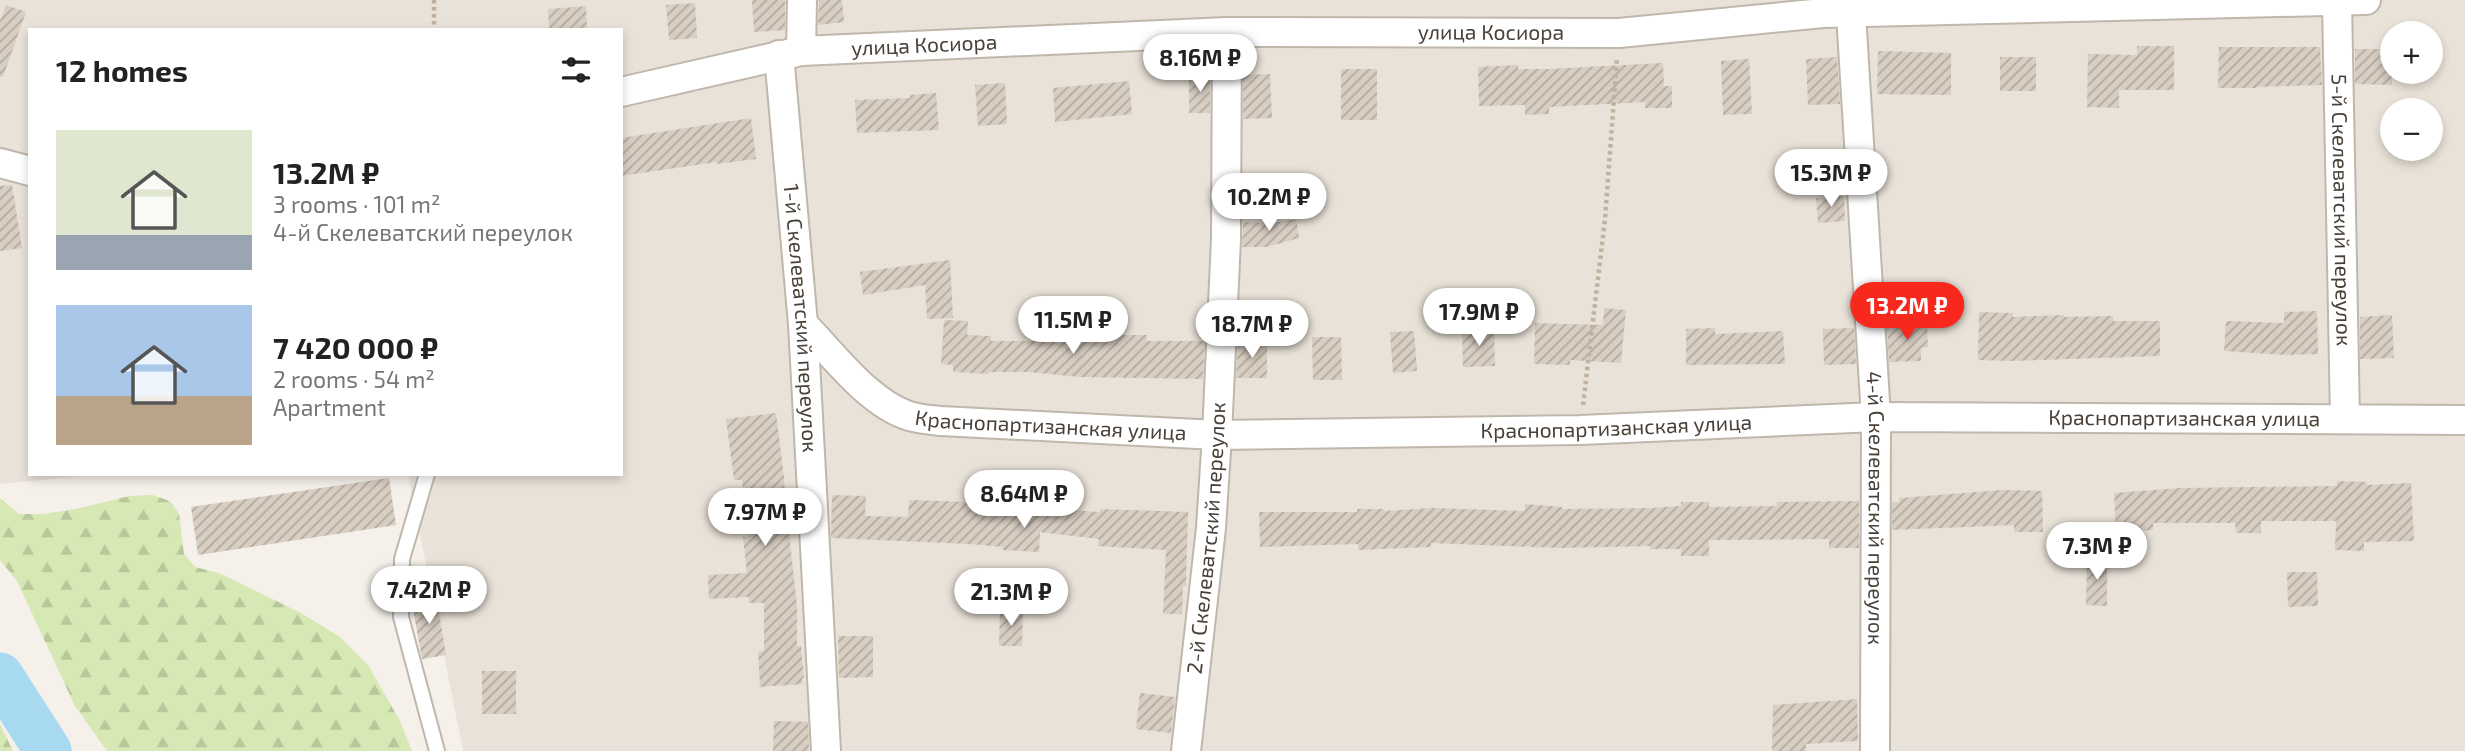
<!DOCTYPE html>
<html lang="en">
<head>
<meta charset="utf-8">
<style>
  body { margin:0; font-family:"Exo 2",sans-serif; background:#f6f6f6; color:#222; height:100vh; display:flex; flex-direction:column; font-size:26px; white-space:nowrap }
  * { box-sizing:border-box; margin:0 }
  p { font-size:23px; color:#767676 }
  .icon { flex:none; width:38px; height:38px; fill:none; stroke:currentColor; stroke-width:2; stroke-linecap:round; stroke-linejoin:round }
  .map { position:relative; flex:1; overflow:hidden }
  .side { position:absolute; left:28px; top:28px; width:595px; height:448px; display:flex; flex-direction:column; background:#fff; border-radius:0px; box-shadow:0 4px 10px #0003 }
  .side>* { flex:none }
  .fabs { position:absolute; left:2380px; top:21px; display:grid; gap:14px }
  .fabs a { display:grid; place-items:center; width:63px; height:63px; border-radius:50%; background:#fff; box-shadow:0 4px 10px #0003; font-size:35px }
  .price { position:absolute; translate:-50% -60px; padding:0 16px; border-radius:24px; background:#fff; color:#222; font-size:23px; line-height:46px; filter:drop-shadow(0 2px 4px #0008) }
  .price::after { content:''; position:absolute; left:50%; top:42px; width:21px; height:16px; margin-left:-10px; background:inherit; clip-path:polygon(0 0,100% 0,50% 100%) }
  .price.selected { background:#f8281d; color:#fff }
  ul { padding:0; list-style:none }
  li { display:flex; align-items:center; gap:21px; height:175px; padding:0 28px }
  li span { display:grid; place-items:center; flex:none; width:196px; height:140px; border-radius:0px; color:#555 }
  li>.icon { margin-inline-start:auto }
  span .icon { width:84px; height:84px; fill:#fffc; stroke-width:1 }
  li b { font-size:30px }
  h2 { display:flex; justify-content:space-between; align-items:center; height:84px; padding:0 28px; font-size:30px }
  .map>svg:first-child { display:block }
  .residential { fill:#e9e2d8; fill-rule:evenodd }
  .forest { fill:url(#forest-firs) }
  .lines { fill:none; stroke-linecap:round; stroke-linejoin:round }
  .river { stroke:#a7daf0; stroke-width:47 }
  .building { fill:url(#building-hatch) }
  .lane-casing { stroke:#c0b7ac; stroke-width:18 }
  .street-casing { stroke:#c0b7ac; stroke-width:32 }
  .path { stroke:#c2b19d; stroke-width:4.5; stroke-dasharray:3.5 3.5; stroke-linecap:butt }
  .lane { stroke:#fff; stroke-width:14 }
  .street { stroke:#fff; stroke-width:28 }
  .labels { text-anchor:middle; stroke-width:6; stroke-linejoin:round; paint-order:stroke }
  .street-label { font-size:21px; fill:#494038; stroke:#fff }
</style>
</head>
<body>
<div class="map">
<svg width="2465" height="751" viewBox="0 0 2465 751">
  <defs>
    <pattern id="forest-firs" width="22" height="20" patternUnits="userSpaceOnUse" patternTransform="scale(1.75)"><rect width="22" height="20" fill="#d6e8b3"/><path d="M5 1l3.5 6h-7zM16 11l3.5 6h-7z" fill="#b9c89b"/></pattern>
    <pattern id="building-hatch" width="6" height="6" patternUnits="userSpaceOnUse" patternTransform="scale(1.75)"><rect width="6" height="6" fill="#d9cec2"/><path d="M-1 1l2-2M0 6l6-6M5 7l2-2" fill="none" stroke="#b2a99f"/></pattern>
  </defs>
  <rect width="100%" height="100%" fill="#f5f0ea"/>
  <path class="residential" d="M0 0H2465V751H463L408 474H621V30H30V474H101L0 484ZM2392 33H2431V72H2392ZM2392 110H2431V149H2392Z"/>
  <g class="forest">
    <path d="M153 495 170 501 179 514 184 554 195 567 219 573 301 613 340 637 368 665 400 721 412 751H107L75 706 17 581 0 560V498L19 514H43L76 509 129 496Z"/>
    <path d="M0 724 13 751H0Z"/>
  </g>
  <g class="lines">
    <path class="river" d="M0 676 48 751"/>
  </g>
  <g class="building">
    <path d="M752 0H785V30L754 32Z"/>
    <path d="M819 0H842L844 22 818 25Z"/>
    <path d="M695 3 697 38 669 40 666 5Z"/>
    <path d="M6 5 26 12 3 77H0V21Z"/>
    <path d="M586 6 587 30H549L548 9Z"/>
    <path d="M2137 46H2174V90H2119V108L2087 107 2088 54 2137 55Z"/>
    <path d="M2219 47H2320L2322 85 2257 87V88H2218Z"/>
    <path d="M2355 49H2392V85L2355 84Z"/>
    <path d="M1878 51 1951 53V95L1877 94Z"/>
    <path d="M1837 57 1840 104 1808 105 1806 59Z"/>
    <rect x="2000" y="57" width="36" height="34"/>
    <path d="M1749 59 1752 114 1723 115 1721 61Z"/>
    <path d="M1663 63 1664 86H1672V108H1645V102L1549 107V114L1525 115V105L1479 106 1478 67 1518 65V69H1548Z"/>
    <rect x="1341" y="69" width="36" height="51"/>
    <path d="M1270 74 1272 118 1243 119V75Z"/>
    <rect x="1189" y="75" width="21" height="38"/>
    <path d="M1129 81 1132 114 1055 122 1053 88Z"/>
    <path d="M1005 83 1007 124 978 126 975 85Z"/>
    <path d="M936 93 939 130 857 133 855 100 910 98V95Z"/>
    <path d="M751 118 756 159 717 164V162L621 176V138Z"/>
    <path d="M12 185 22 248 0 251V186Z"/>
    <path d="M1844 196 1845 221 1818 223 1816 198Z"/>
    <path d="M1296 219 1299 238 1267 247H1242L1243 222 1273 223Z"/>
    <path d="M950 260 953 318 927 319 925 285 863 295 860 272Z"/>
    <path d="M1604 308 1626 310 1621 363 1570 360V365L1534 364 1535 323 1603 325Z"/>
    <path d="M2317 311 2318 354 2285 355 2224 351 2226 321 2284 323V312Z"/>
    <path d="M1979 312 2013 313V317L2064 315V317L2113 316V321H2160V356L2012 361 1978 360Z"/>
    <path d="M2392 315 2394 358 2360 359V317Z"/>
    <path d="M944 320 968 321 967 335 991 336V341H1051L1052 333 1108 338V335H1147V341H1205L1203 379 1080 377 1028 372H989V374L953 372V365L941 364Z"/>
    <path d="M1927 324 1928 347 1921 348V361L1889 362 1887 326Z"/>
    <path d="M1715 328V334L1783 331 1785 364 1686 365V329Z"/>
    <path d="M1854 328 1856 364 1824 365 1823 329Z"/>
    <path d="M1494 329 1495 366 1463 367 1462 330Z"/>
    <path d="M1414 331 1417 371 1393 373 1390 332Z"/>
    <path d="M1312 337H1341L1342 380H1313Z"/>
    <path d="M1238 341H1267V378H1236Z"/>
    <path d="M776 413 784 478 787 533H789L797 606V646H801L804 678H802L803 684 760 687 758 652 764 651V603H749V597L709 599 708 575 747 573 743 537H748L742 480H734L726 419Z"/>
    <path d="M389 478 396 525 198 555 191 507Z"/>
    <path d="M2337 481 2367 482V485L2411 483 2414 541 2364 542V551L2335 550 2336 521H2261V533H2236L2235 523H2153V530L2116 532 2114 493 2180 488 2337 486Z"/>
    <path d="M2002 490 2042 491 2043 532H2014V525L1892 530V502H1899V498Z"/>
    <path d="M832 495 866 496 865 516 908 517 909 500 1000 503 999 505 1100 512V509L1188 512 1186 586H1183L1182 614H1163L1166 550 1098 546 1099 539 1040 532 1039 552 1002 550 1003 547 969 544 831 538Z"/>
    <path d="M1859 501V548H1829V539L1709 540V556H1681V549H1650V546L1560 548 1431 543V547L1358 550V544L1260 547 1259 512H1357V509H1384V511L1433 508 1525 511V504L1562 507V509L1650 508 1681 506V502H1709V507L1777 506V502Z"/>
    <path d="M2087 559H2107V606L2086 605Z"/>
    <path d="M2287 572H2317L2318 606 2288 607Z"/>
    <path d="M436 594 446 655 422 659 411 598Z"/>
    <path d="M1000 609H1023L1022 646H999Z"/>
    <path d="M838 636H873V677L839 678Z"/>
    <rect x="482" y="671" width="34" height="43"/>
    <path d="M1140 693 1175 697 1171 733 1136 729Z"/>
    <path d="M1857 699 1858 741 1806 744V751H1772L1773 705Z"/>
    <path d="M774 721 808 722 809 751H773Z"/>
  </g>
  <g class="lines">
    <g class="lane-casing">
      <path id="lane" d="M427 474 402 559 401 617 437 751"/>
    </g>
    <g class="street-casing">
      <g id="street">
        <path id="s1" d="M2337 2 2345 419"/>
        <path id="s2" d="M1851 14 1876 417 1875 751"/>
        <path d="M801 51 802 0"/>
        <path id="s3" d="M779 55 803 324 826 751"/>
        <path id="s4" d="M621 92 801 51 1227 32 1619 33 1823 13 2366 0"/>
        <path d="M0 163 30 171"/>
        <path id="s5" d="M803 324C833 354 868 403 909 416 919 419 931 420 941 421L1217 435 1580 430 1876 417 2465 420"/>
        <path id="s6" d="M1186 751 1211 528 1217 435 1226 239 1227 32"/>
      </g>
    </g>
    <g class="path">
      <path d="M434 0V30"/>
      <path d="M1583 405 1605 219 1617 58"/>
    </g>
    <use href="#lane" class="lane"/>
    <use href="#street" class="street"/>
  </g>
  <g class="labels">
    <g class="street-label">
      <text dy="7" stroke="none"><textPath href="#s4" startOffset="875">улица Косиора</textPath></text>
      <text dy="7" stroke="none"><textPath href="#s4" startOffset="308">улица Косиора</textPath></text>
      <text dy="7" stroke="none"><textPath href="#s1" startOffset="208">5-й Скелеватский переулок</textPath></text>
      <text dy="7" stroke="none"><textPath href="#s3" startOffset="264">1-й Скелеватский переулок</textPath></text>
      <text dy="7" stroke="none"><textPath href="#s5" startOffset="1418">Краснопартизанская улица</textPath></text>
      <text dy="7" stroke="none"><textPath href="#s5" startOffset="284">Краснопартизанская улица</textPath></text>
      <text dy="7" stroke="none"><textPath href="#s5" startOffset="850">Краснопартизанская улица</textPath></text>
      <text dy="7" stroke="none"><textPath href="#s2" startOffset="495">4-й Скелеватский переулок</textPath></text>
      <text dy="7" stroke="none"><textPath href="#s6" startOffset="214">2-й Скелеватский переулок</textPath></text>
    </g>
  </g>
</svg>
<div class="fabs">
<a>+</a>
<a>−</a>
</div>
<b class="price" style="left:1200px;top:94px">8.16M ₽</b>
<b class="price" style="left:1831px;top:209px">15.3M ₽</b>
<b class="price" style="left:1269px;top:233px">10.2M ₽</b>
<b class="price selected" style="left:1907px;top:342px">13.2M ₽</b>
<b class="price" style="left:1479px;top:348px">17.9M ₽</b>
<b class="price" style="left:1073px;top:356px">11.5M ₽</b>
<b class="price" style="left:1252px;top:360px">18.7M ₽</b>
<b class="price" style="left:1024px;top:530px">8.64M ₽</b>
<b class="price" style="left:765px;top:548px">7.97M ₽</b>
<b class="price" style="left:2097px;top:582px">7.3M ₽</b>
<b class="price" style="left:429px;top:626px">7.42M ₽</b>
<b class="price" style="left:1011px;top:628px">21.3M ₽</b>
<section class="side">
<h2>12 homes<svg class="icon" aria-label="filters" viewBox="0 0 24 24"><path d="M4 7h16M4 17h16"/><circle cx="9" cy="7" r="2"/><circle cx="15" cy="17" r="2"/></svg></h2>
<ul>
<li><span style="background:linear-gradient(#dfe7d0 75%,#9aa5b1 0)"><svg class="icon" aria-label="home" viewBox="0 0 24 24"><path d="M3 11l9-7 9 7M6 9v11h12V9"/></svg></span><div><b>13.2M ₽</b><p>3 rooms · 101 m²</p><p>4-й Скелеватский переулок</p></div></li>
<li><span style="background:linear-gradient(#a9c7e8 65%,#b9a48a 0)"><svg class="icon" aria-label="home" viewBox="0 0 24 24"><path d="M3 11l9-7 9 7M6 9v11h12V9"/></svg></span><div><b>7 420 000 ₽</b><p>2 rooms · 54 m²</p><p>Apartment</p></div></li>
</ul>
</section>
</div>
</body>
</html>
